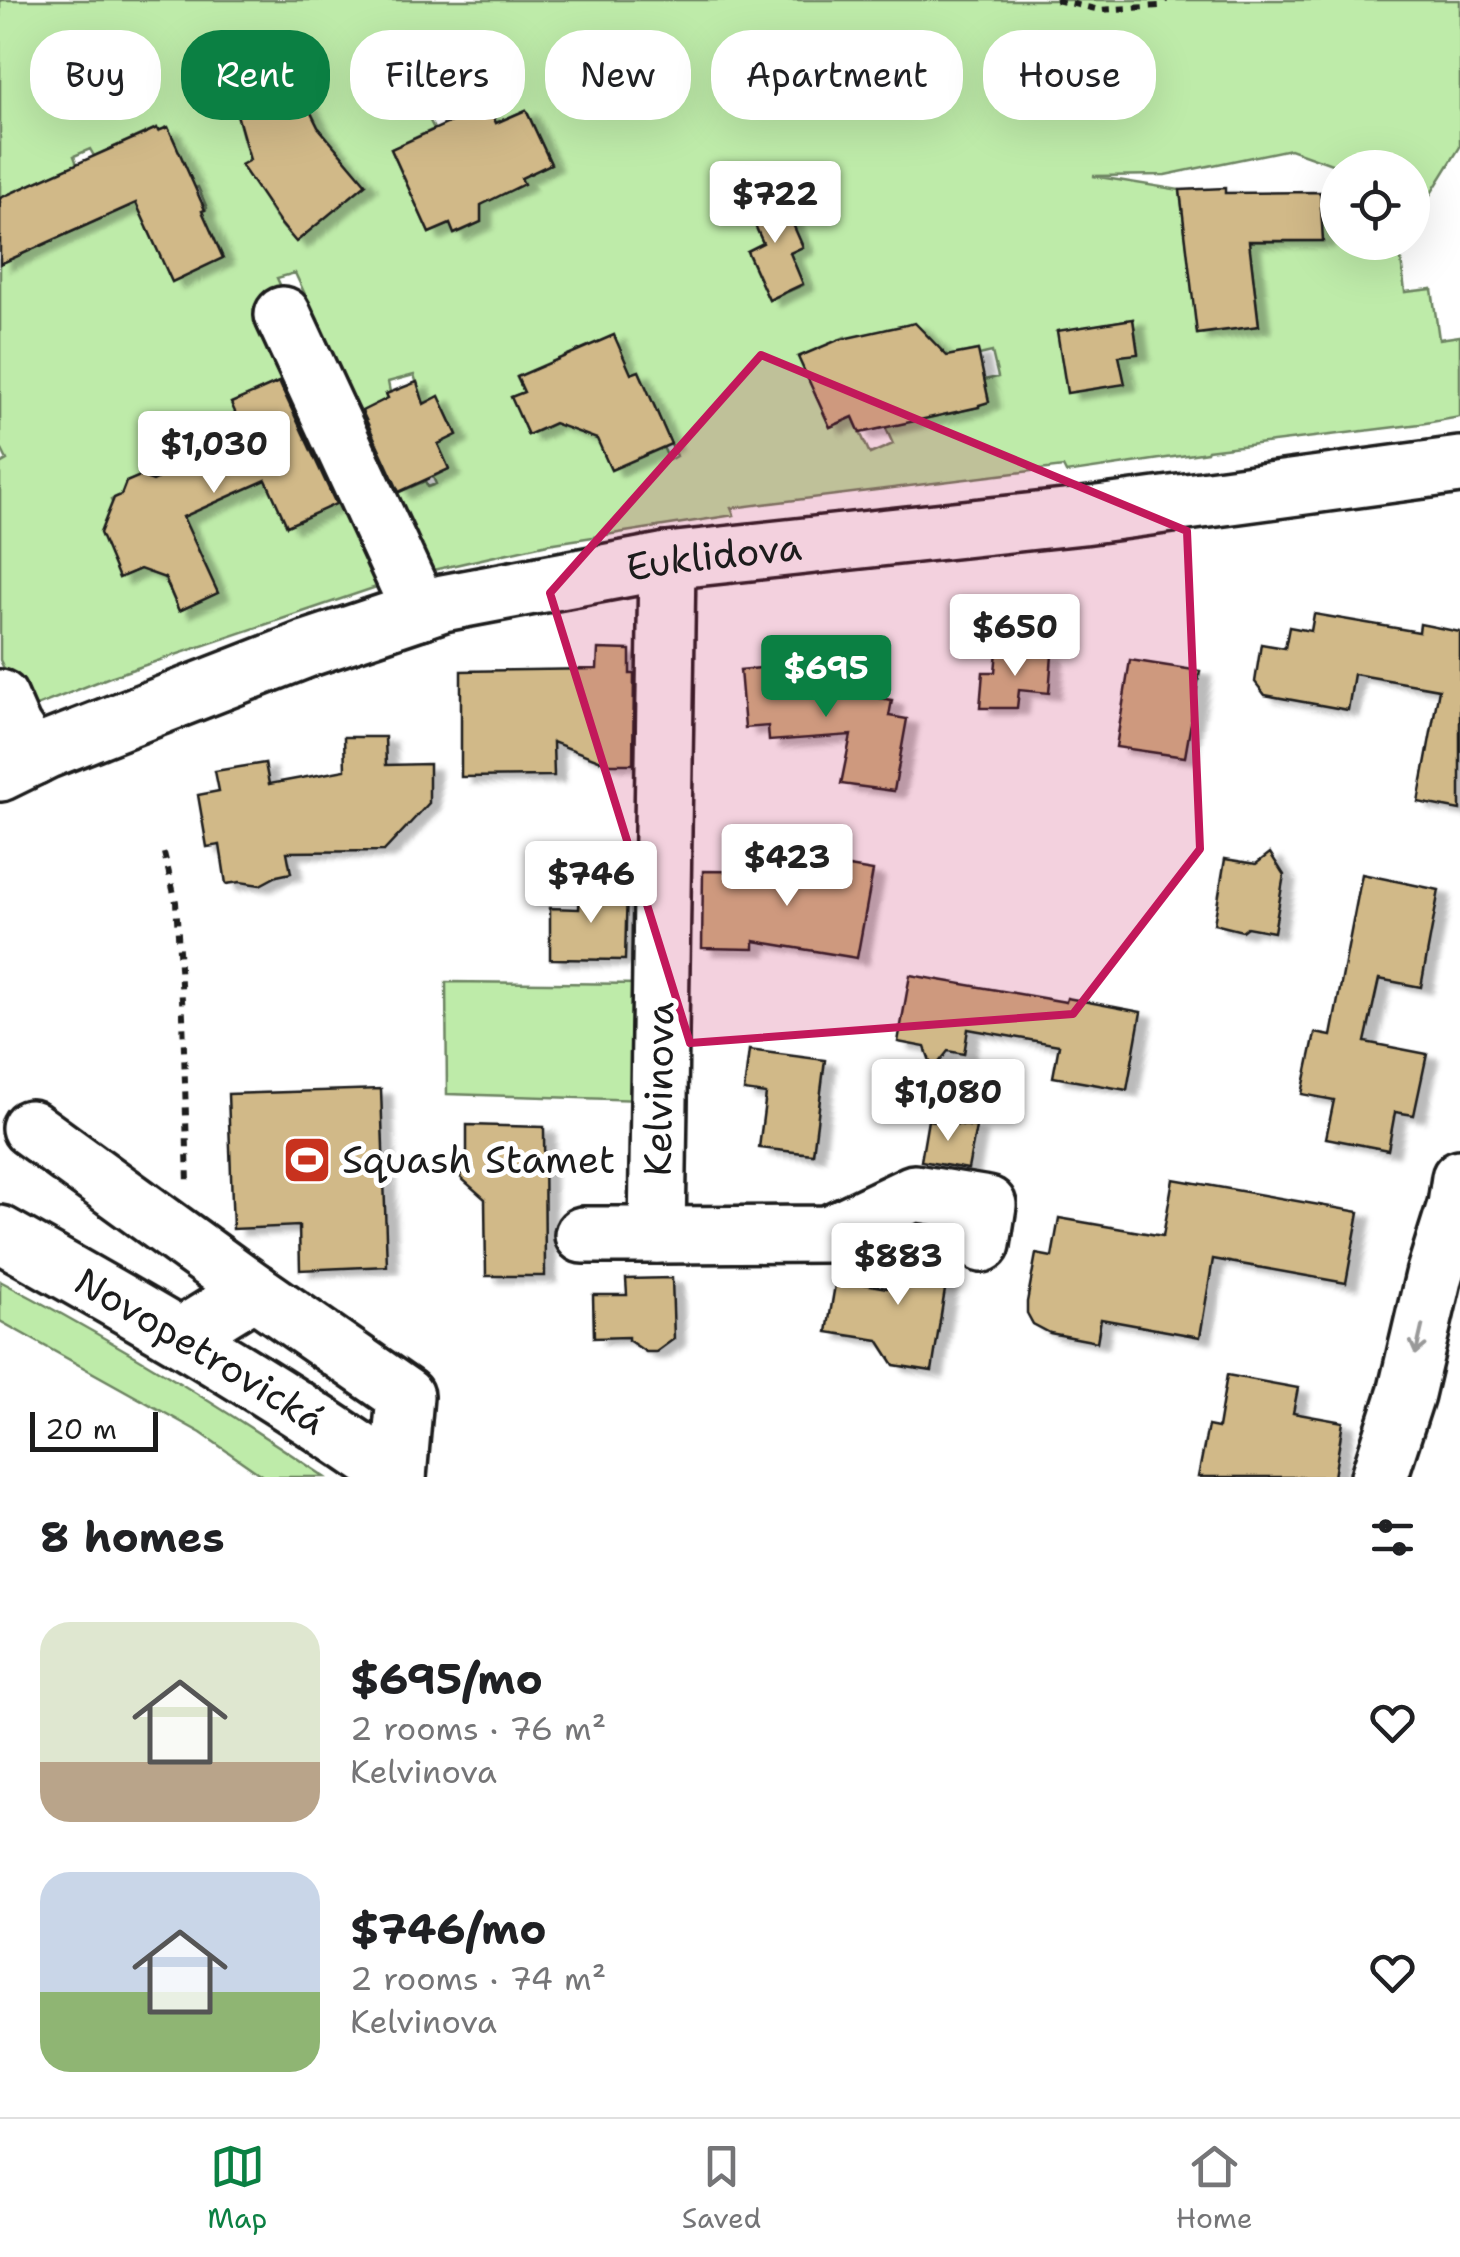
<!DOCTYPE html>
<html lang="en">
<head>
<meta charset="utf-8">
<style>
  body { margin:0; font-family:"Shantell Sans",sans-serif; background:#f2f2f2; color:#202124; height:100vh; display:flex; flex-direction:column; font-size:38px; white-space:nowrap }
  * { box-sizing:border-box; margin:0 }
  p { font-size:32px; color:#757577 }
  .icon { flex:none; width:55px; height:55px; fill:none; stroke:currentColor; stroke-width:2; stroke-linecap:round; stroke-linejoin:round }
  .map { position:relative; height:1477px; overflow:hidden }
  .side { display:flex; flex-direction:column; background:#fff; flex:1 }
  .side>* { flex:none }
  .banner { position:absolute; left:30px; top:30px; width:1400px; height:90px; display:flex; gap:20px }
  .controls { position:absolute; left:1320px; top:150px; display:grid; gap:20px }
  .controls a { display:grid; place-items:center; width:110px; height:110px; border-radius:50%; background:#fff; box-shadow:0 10px 40px #0002; font-size:50px }
  .scale { position:absolute; left:30px; bottom:25px; width:128px; box-sizing:border-box; padding-left:10px; border:5px solid #1c1c1c; border-top:0; font-size:28px; line-height:35px; white-space:nowrap; color:#1c1c1c; -webkit-text-stroke:8px #fff; paint-order:stroke }
  .price { position:absolute; translate:-50% -85px; padding:0 22px; border-radius:10px; background:#fff; color:#222; font-size:32px; line-height:65px; filter:drop-shadow(0 2px 5px #0008) }
  .price::after { content:''; position:absolute; left:50%; top:60px; width:30px; height:22px; margin-left:-15px; background:inherit; clip-path:polygon(0 0,100% 0,50% 100%) }
  .price.active { background:#0b8043; color:#fff }
  ul { padding:0; list-style:none }
  li { display:flex; align-items:center; gap:30px; height:250px; padding:0 40px }
  li span { display:grid; place-items:center; flex:none; width:280px; height:200px; border-radius:30px; color:#555 }
  li>.icon { margin-inline-start:auto }
  span .icon { width:120px; height:120px; fill:#fffc; stroke-width:1 }
  li b { font-size:42px }
  h2 { display:flex; justify-content:space-between; align-items:center; height:120px; padding:0 40px; font-size:42px }
  .tag { padding:0 35px; border-radius:40px; background:#fff; box-shadow:0 10px 40px #0002; font-size:35px; line-height:90px }
  .tag.active { background:#0b8043; color:#fff }
  .tab-bar { display:flex; justify-content:space-around; align-items:center; height:140px; border-top:2px solid #e0e0e0; background:#fff; font-size:28px; color:#757577 }
  .tab-bar a { display:grid; justify-items:center; gap:5px }
  .tab-bar .active { color:#0b8043 }
  .map>svg:first-child { display:block }
  .green { fill:#beeba9; stroke:#6d8462; stroke-width:2.5; fill-rule:evenodd }
  .building { fill:#d1b988; stroke:#1c1c1c; stroke-width:2.5; filter:url(#shadow) }
  .lines { fill:none; stroke-linecap:round; stroke-linejoin:round }
  .minor-casing { stroke:#1c1c1c; stroke-width:62 }
  .major-casing { stroke:#1c1c1c; stroke-width:62 }
  .path { stroke:#1c1c1c; stroke-width:6; stroke-dasharray:8 8; stroke-linecap:butt }
  .minor { stroke:#fff; stroke-width:55 }
  .major { stroke:#fff; stroke-width:55 }
  .oneway { stroke:#999 }
  .marked { fill:#c2185b; fill-opacity:0.2; stroke:#c2185b; stroke-width:8; stroke-linejoin:round }
  .labels { text-anchor:middle; stroke-width:10; stroke-linejoin:round; paint-order:stroke }
  .street-label { font-size:38px; fill:#1c1c1c; stroke:#fff }
  .poi-label { font-size:38px; fill:#1c1c1c; stroke:#fff; text-anchor:start }
</style>
</head>
<body>
<div class="map">
<svg width="1460" height="1477" viewBox="0 0 1460 1477">
  <defs>
    <filter id="shadow"><feDropShadow dx="11" dy="6" stdDeviation="2.5" flood-color="#0004"/></filter>
  </defs>
  <rect width="100%" height="100%" fill="#fff"/>
  <filter id="ink" filterUnits="userSpaceOnUse"><feTurbulence type="fractalNoise" baseFrequency=".01" numOctaves="2"/><feDisplacementMap in="SourceGraphic" scale="20" xChannelSelector="R" yChannelSelector="G"/><feConvolveMatrix kernelMatrix="1 2 1 2 8 2 1 2 1" color-interpolation-filters="sRGB"/></filter>
  <g filter="url(#ink)">
    <g class="green">
      <path d="M0 0H1460V147L1427 200 1413 194 1412 168 1340 167 1290 149 1165 175 1093 176 1180 190 1198 334 1259 326 1251 259 1235 242 1322 241V217L1333 216 1332 181 1337 180 1338 242 1399 243 1405 292 1432 289 1439 339 1460 336V417L1420 424 1208 450 1207 452 1066 473 1063 467 731 508 734 515 548 544 433 570 397 493 425 481 428 487 436 484 433 477 449 469 438 444 457 434 439 397 417 406 420 392 414 375 388 382 390 392 387 394 388 398 360 412 295 273 277 278 412 575 110 677 24 711 0 660V464L7 460 0 446V261L2 263 142 200 148 229 172 281 222 258 199 205 203 203 206 209 207 208 198 187 195 188 168 127 158 131 156 128 94 156 90 149 74 156 77 164 0 198ZM282 93 298 95 306 101 318 127 363 181 294 239C257 205 248 154 235 107ZM438 102 451 128 490 111 496 123 526 110 551 164 521 178 481 205V222L455 234 450 224 429 233 391 149 434 129 424 109ZM778 191 790 253 803 285 769 300 747 252 763 243 746 205ZM1133 319 1138 353 1119 356 1124 384 1057 332ZM915 323 947 356 977 350 979 355 992 352 998 377 984 380 989 402 979 405V407L948 414 887 329ZM845 337 893 444 870 454 853 417 830 427 799 358ZM639 371 676 456 669 460 663 447 562 420 528 435 512 397 524 392 517 378 631 374ZM281 381 336 503 287 526 232 403ZM140 476 153 481 193 542H195L217 593 179 611 162 573 157 575 148 572 145 567 125 575 119 517 111 500 121 495 127 482Z"/>
      <path d="M446 982 645 984 643 1100 447 1094Z"/>
      <path d="M0 1281C112 1339 220 1406 325 1477H264L201 1433 0 1321Z"/>
    </g>
    <g class="building">
      <path d="M282 93H296L304 99 318 127 366 184 296 242 281 224 241 165 250 160 235 107Z"/>
      <path d="M477 110 492 114 496 123 526 110 551 164 521 178 524 184 481 205V222L454 234 450 224 429 233 391 149Z"/>
      <path d="M168 127 205 210 202 211 223 258 172 282 136 203 0 264V198L157 128 158 131Z"/>
      <path d="M1225 188V193L1320 192 1323 241H1249L1259 326 1197 334 1180 190Z"/>
      <path d="M778 190 803 247 790 253 803 284 769 300 747 251 763 243 746 205Z"/>
      <path d="M1133 319 1138 354 1119 356 1125 384 1067 393 1057 331Z"/>
      <path d="M915 323 947 356 978 350 989 402 979 405V407L860 433 853 417 830 427 798 357 838 340Z"/>
      <path d="M614 335 631 374 639 371 671 444 611 470 597 439 554 423 528 435 511 397 524 392 517 377Z"/>
      <path d="M279 382 336 504 287 526 266 480 183 517 218 593 179 611 165 578 140 569 119 578 100 533 114 498 121 495 126 482 140 476 153 481 246 437 231 403Z"/>
      <path d="M417 382 424 404 439 396 457 435 438 444 449 469 399 492 362 411 388 398 386 394Z"/>
      <path d="M1314 614 1419 632 1420 624 1460 632V810L1418 802 1439 689 1354 674 1348 710 1265 695 1255 682 1261 644 1285 648 1289 627 1311 631Z"/>
      <path d="M598 649 630 650V674H634L633 764H609L553 742 554 776 461 777V671L597 669Z"/>
      <path d="M997 651 1052 655 1049 693 1019 690 1017 708H980L983 672H995Z"/>
      <path d="M1130 660 1200 671 1185 757 1116 747Z"/>
      <path d="M814 663 816 688 892 700 889 716 907 719 894 791 841 784 851 735 769 741 768 726 745 728 740 670Z"/>
      <path d="M344 737H385L386 765 429 764V803L384 851 287 852 291 873 277 876 260 885 240 882 226 884 220 845 207 847 198 795 219 791 215 771 265 763 269 784 345 770Z"/>
      <path d="M1270 853 1284 875 1274 932 1247 927 1242 931 1214 924 1225 859 1256 864Z"/>
      <path d="M813 861 873 871 857 958 754 941V949L702 948 703 871 811 872Z"/>
      <path d="M1362 874 1439 890 1421 987 1379 979 1365 1042 1427 1054 1414 1115 1395 1112 1388 1150 1326 1138 1334 1100 1302 1094 1315 1033 1331 1036Z"/>
      <path d="M580 886 627 887 625 960 550 959V908L579 909Z"/>
      <path d="M910 975 1066 1002 1067 998 1141 1012 1127 1090 1053 1077 1059 1045 968 1029 964 1054 948 1051 933 1070 925 1047 898 1042Z"/>
      <path d="M749 1050 825 1060 813 1154 759 1148 766 1094 744 1091Z"/>
      <path d="M381 1089 387 1266 300 1270 299 1226 233 1229 228 1094Z"/>
      <path d="M928 1120 976 1127 968 1169 921 1161Z"/>
      <path d="M467 1125 544 1127 545 1276H486L485 1199 461 1178V1158L467 1152Z"/>
      <path d="M1173 1179 1359 1212 1346 1283 1213 1259 1200 1337 1101 1319 1097 1342 1050 1333 1033 1324 1027 1313V1302L1036 1254 1052 1257 1059 1218 1163 1236Z"/>
      <path d="M911 1239 952 1246 932 1371 894 1365 878 1340 827 1332 836 1279 887 1288 888 1280 903 1282Z"/>
      <path d="M672 1278 674 1339 656 1352H646L628 1340V1337L594 1338 593 1295H627L626 1279Z"/>
      <path d="M1227 1375 1298 1388 1293 1413 1343 1422 1334 1477H1198L1208 1426 1218 1428Z"/>
    </g>
    <g class="lines">
      <g class="minor-casing">
        <g id="minor">
          <path d="M283 315 420 611"/>
          <path d="M667 561 657 1235 828 1234 914 1193 988 1205 982 1244"/>
          <path d="M0 698 13 728 33 757"/>
          <path id="s1" d="M0 773 47 750 309 648 443 603 667 561 1083 516 1460 465"/>
          <path d="M30 1128 254 1291 405 1396 398 1477"/>
          <path d="M583 1235H657"/>
          <path d="M181 1336 254 1291"/>
          <path d="M1379 1477 1406 1394 1434 1275 1456 1205 1460 1178"/>
        </g>
      </g>
      <g class="major-casing">
        <g id="major">
          <path id="s2" d="M0 1234C136 1310 271 1387 398 1477"/>
        </g>
      </g>
      <g class="path">
        <path d="M1056 0 1100 10 1160 6 1166 0"/>
        <path d="M164 853 176 902 183 1016 188 1184"/>
      </g>
      <use href="#minor" class="minor"/>
      <use href="#major" class="major"/>
    </g>
    <defs><path id="oneway-shaft" d="M-6 0H5M1.5-3L5.5 0L1.5 3" fill="none" stroke-width="1.6" stroke-linecap="round" stroke-linejoin="round" transform="scale(2.5)"/></defs>
    <use class="oneway" href="#oneway-shaft" transform="translate(1419 1340) rotate(103)"/>
  </g>
  <path class="marked" d="M761 355 1187 531 1200 849 1073 1014 690 1043 550 593Z"/>
  <defs>
    <g id="stadium-square" transform="scale(2.5)"><rect x="-9" y="-9" width="18" height="18" rx="4" fill="#c8321e" stroke="#fff"/><path d="M0-5a6.5 5 0 1 0 0 10a6.5 5 0 1 0 0-10ZM-3.5-1.8h7v3.6h-7Z" fill="#fff"/></g>
  </defs>
  <g fill-rule="evenodd">
    <use href="#stadium-square" x="307" y="1160"/>
  </g>
  <g class="labels">
    <g class="street-label">
      <text dy="13" stroke="none"><textPath href="#s1" startOffset="750">Euklidova</textPath></text>
      <text transform="translate(659 1089) rotate(-89)" y="13">Kelvinova</text>
      <text dy="13" stroke="none"><textPath href="#s2" startOffset="232">Novopetrovická</textPath></text>
    </g>
    <g class="poi-label">
      <text x="342" y="1173">Squash Stamet</text>
    </g>
  </g>
</svg>
<div class="controls">
<a><svg class="icon" aria-label="locate" viewBox="0 0 24 24"><circle cx="12" cy="12" r="6"/><path d="M12 2v4M12 18v4M2 12h4M18 12h4"/></svg></a>
</div>
<div class="scale">20 m</div>
<b class="price" style="left:775px;top:246px">$722</b>
<b class="price" style="left:214px;top:496px">$1,030</b>
<b class="price" style="left:1015px;top:679px">$650</b>
<b class="price active" style="left:826px;top:720px">$695</b>
<b class="price" style="left:787px;top:909px">$423</b>
<b class="price" style="left:591px;top:926px">$746</b>
<b class="price" style="left:948px;top:1144px">$1,080</b>
<b class="price" style="left:898px;top:1308px">$883</b>
<div class="banner">
<a class="tag">Buy</a>
<a class="tag active">Rent</a>
<a class="tag">Filters</a>
<a class="tag">New</a>
<a class="tag">Apartment</a>
<a class="tag">House</a>
</div>
</div>
<section class="side">
<h2>8 homes<svg class="icon" aria-label="filters" viewBox="0 0 24 24"><path d="M4 7h16M4 17h16"/><circle cx="9" cy="7" r="2"/><circle cx="15" cy="17" r="2"/></svg></h2>
<ul>
<li><span style="background:linear-gradient(#dfe7d0 70%,#b9a48a 0)"><svg class="icon" aria-label="home" viewBox="0 0 24 24"><path d="M3 11l9-7 9 7M6 9v11h12V9"/></svg></span><div><b>$695/mo</b><p>2 rooms · 76 m²</p><p>Kelvinova</p></div><svg class="icon" aria-label="heart" viewBox="0 0 24 24"><path d="M12 20l-8-8c-3-5 5-10 8-4 3-6 11-1 8 4z"/></svg></li>
<li><span style="background:linear-gradient(#c9d6e8 60%,#8fb573 0)"><svg class="icon" aria-label="home" viewBox="0 0 24 24"><path d="M3 11l9-7 9 7M6 9v11h12V9"/></svg></span><div><b>$746/mo</b><p>2 rooms · 74 m²</p><p>Kelvinova</p></div><svg class="icon" aria-label="heart" viewBox="0 0 24 24"><path d="M12 20l-8-8c-3-5 5-10 8-4 3-6 11-1 8 4z"/></svg></li>
</ul>
</section>
<nav class="tab-bar">
<a class="active"><svg class="icon" aria-label="map" viewBox="0 0 24 24"><path d="M3 6l6-2 6 2 6-2v14l-6 2-6-2-6 2zM9 4v14M15 6v14"/></svg>Map</a>
<a><svg class="icon" aria-label="saved" viewBox="0 0 24 24"><path d="M7 4h10v16l-5-4-5 4z"/></svg>Saved</a>
<a><svg class="icon" aria-label="home" viewBox="0 0 24 24"><path d="M3 11l9-7 9 7M6 9v11h12V9"/></svg>Home</a>
</nav>
</body>
</html>
